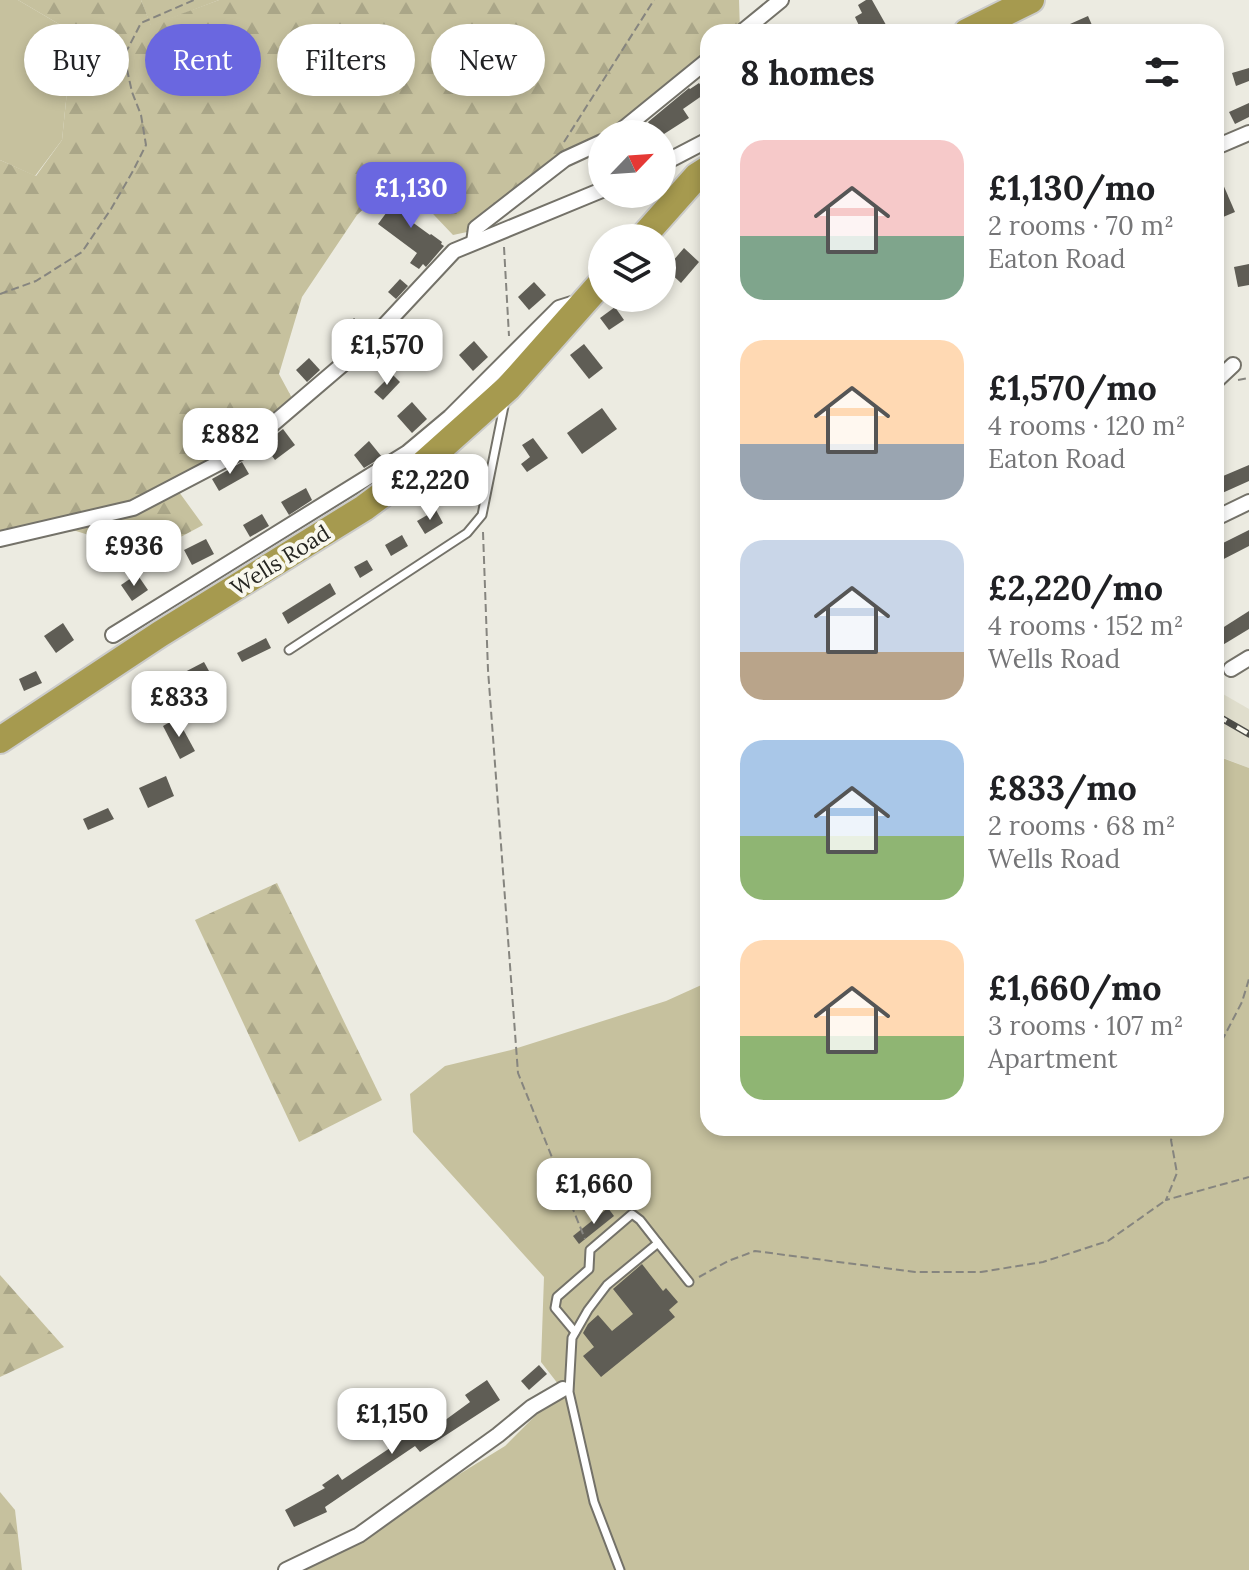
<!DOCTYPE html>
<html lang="en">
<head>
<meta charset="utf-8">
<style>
  body { margin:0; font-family:Lora,serif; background:#f2f2f2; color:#202124; height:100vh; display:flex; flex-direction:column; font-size:30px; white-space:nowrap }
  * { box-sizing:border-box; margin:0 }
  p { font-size:26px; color:#757577 }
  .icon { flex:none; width:44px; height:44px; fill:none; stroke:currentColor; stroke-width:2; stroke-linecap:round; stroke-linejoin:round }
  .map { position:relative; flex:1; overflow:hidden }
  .side { position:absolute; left:700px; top:24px; width:524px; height:1112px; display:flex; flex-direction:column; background:#fff; border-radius:24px; box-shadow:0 4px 12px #0003 }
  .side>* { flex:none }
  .guide { position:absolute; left:24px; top:24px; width:556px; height:72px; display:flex; gap:16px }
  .needle { width:52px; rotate:65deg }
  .controls { position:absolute; left:588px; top:120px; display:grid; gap:16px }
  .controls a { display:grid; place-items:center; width:88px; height:88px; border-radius:50%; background:#fff; box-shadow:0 4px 12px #0003; font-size:40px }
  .price { position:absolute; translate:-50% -68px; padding:0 18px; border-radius:16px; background:#fff; color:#222; font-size:26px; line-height:52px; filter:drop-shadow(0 2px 4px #0008) }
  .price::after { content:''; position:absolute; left:50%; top:48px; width:24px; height:18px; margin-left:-12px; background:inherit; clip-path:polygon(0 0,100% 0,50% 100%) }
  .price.active { background:#6a67e0; color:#fff }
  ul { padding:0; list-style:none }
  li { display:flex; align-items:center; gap:24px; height:200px; padding:0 40px }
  li span { display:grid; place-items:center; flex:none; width:224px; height:160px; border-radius:24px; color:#555 }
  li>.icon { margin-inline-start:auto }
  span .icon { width:96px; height:96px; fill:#fffc; stroke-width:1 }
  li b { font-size:34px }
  h2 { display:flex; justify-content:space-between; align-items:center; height:96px; padding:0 40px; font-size:34px }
  .tag { padding:0 28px; border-radius:36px; background:#fff; box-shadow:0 4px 12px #0003; font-size:28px; line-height:72px }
  .tag.active { background:#6a67e0; color:#fff }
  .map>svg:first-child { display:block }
  .built { fill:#e0decd }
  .green { fill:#c6c19e }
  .forest { fill:url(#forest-firs) }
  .building { fill:#5f5d55 }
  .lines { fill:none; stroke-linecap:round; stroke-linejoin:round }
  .lane-casing { stroke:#747269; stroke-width:11 }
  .street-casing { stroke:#747269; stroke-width:18 }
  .highway-casing { stroke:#cbcbca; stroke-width:30 }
  .path { stroke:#86857f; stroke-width:2; stroke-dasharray:8 4; stroke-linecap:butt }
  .lane { stroke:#fff; stroke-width:7 }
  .street { stroke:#fff; stroke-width:14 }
  .highway { stroke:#a69a4f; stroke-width:26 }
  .rail-casing { stroke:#4d4d48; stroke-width:7 }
  .rail { stroke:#f9f8ee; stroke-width:4; stroke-dasharray:12; stroke-linecap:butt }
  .labels { text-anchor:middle; stroke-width:8; stroke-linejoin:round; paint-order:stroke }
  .street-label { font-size:22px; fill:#262622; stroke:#f9f8ee }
</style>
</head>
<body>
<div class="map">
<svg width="1249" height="1570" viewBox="0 0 1249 1570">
  <defs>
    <pattern id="forest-firs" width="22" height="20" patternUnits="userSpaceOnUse" patternTransform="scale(2)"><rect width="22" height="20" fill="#c6c19e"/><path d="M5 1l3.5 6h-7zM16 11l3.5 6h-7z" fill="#aaa688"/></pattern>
  </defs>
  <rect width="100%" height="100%" fill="#ecebe1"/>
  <path class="built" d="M1216 690 1249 709V768L1216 755Z"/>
  <g class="green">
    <path d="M0 0H18L64 27 69 72 62 140 35 176 0 160Z"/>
    <path d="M141 0H219L151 26Z"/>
    <path d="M1217 756 1249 768V1570H290L406 1507 505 1446 562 1389 541 1362 544 1277 413 1132 410 1094 445 1066 511 1050 666 1001 708 982V1128H1216Z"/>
  </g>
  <g class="forest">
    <path d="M18 0H141L151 25 219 0H739L740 31 708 32V56L608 134H602V139L486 228 453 235 398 177 357 215 302 297 279 374 299 411 218 471 179 492 203 525 149 554 76 531 0 536V160L36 176 62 140 69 72 64 27Z"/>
    <path d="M277 883 382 1100 299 1142 195 920Z"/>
    <path d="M0 1275 64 1347 0 1377Z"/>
    <path d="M0 1492 15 1510 22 1570H0Z"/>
  </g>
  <g class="building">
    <path d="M866 0H872L890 32H862L855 17 862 13 858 5Z"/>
    <path d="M1088 16 1095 32H1073L1070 24Z"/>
    <path d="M1249 68V81L1236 86 1232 73Z"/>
    <path d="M699 83 706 93 683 109 689 118 664 134H655L648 122 689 88 690 89Z"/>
    <path d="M1249 103V117L1235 124 1229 112Z"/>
    <path d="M1216 168 1235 212 1216 220Z"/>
    <path d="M404 189 418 199 415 204 418 206 408 219 430 235 431 234 442 242 441 244 444 246 426 267 423 264 419 269 410 263 417 253 378 224Z"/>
    <path d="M684 248 699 262 681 283 666 269Z"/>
    <path d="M1249 264V285L1238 287 1234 267Z"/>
    <path d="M400 279 408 286 396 299 388 292Z"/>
    <path d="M534 282 546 295 529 310 518 297Z"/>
    <path d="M615 307 624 320 609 330 600 318Z"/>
    <path d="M354 318 366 329 352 343 341 332Z"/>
    <path d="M474 341 488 357 473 371 459 355Z"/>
    <path d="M584 344 603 368 589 379 570 355Z"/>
    <path d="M309 358 320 370 307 382 296 370Z"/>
    <path d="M392 374 400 382 383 400 374 392Z"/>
    <path d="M412 402 427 419 412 433 397 416Z"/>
    <path d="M602 408 617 429 582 454 567 433Z"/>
    <path d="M283 429 295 445 275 460 267 449 278 441 274 436Z"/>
    <path d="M533 438 548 458 527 472 521 464 530 457 522 445Z"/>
    <path d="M369 441 382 457 364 468 354 455Z"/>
    <path d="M242 462 249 474 219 491 212 479Z"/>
    <path d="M1249 465V481L1220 494 1219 491 1216 493V479Z"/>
    <path d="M457 473 464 483 448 495 441 485Z"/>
    <path d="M306 488 312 500 289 515 281 502Z"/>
    <path d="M436 510 443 523 425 534 417 521Z"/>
    <path d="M262 514 269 526 250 537 243 525Z"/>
    <path d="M1249 530V546L1216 563V548L1224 544 1223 543Z"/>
    <path d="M402 535 408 546 391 556 385 545Z"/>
    <path d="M206 539 214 554 192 565 184 550Z"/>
    <path d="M367 560 373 570 360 578 354 567Z"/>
    <path d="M137 574 148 590 132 601 121 585Z"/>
    <path d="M330 583 336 594 288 624 282 613Z"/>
    <path d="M1249 611V629L1216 649V632Z"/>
    <path d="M63 623 74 640 56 653 44 636Z"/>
    <path d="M266 638 271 648 242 662 237 653Z"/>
    <path d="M204 662 209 671 186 683 181 674Z"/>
    <path d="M36 671 42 683 24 691 19 679Z"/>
    <path d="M177 718 195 751 180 759 163 726Z"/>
    <path d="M166 776 174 796 148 808 139 788Z"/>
    <path d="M108 808 114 819 88 830 83 819Z"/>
    <path d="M608 1208 614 1216 579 1244 573 1236Z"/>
    <path d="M642 1264 663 1291 666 1288 678 1302 669 1310 675 1317 601 1377 583 1356 594 1347 583 1333 588 1324 598 1315 612 1331 633 1314 613 1289Z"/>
    <path d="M539 1365 547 1374 529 1390 521 1381Z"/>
    <path d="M487 1380 500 1400 420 1452 415 1446 325 1507 327 1512 294 1527 285 1510 325 1488 322 1485 338 1474 342 1480 417 1430 420 1435 432 1427 433 1429 470 1402 465 1395Z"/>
  </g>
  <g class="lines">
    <g class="lane-casing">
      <g id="lane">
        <path d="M289 650 467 533 482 515 505 401"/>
        <path d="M575 1332 555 1308 557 1297 589 1269 590 1250 632 1214 640 1220 658 1243"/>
        <path d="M620 1570 594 1502 577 1427 569 1392 572 1338 588 1310 607 1285 658 1243 689 1282"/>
      </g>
    </g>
    <g class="street-casing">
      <g id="street">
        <path d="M742 32 781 0"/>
        <path d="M617 134 708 60"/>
        <path d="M1216 147 1249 133"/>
        <path d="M662 164 708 140"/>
        <path d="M474 242 476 228 565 159 602 142"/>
        <path d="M1216 381 1233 365"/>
        <path d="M1216 518 1249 502"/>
        <path d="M0 539 133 508 240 452 370 341 454 251 602 190"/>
        <path d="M113 635 407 453 450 417 559 308 578 302"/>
        <path d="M1231 669 1249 658"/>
        <path d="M286 1570 359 1535 498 1435 532 1407 563 1389"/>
      </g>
    </g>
    <g class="highway-casing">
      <g id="highway">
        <path d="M967 32 1031 0"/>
        <path d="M642 238 697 176 708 169"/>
        <path d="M0 740 160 634 364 508 422 465 508 388 602 282"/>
      </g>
    </g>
    <g class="path">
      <path d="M564 142 654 0"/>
      <path d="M504 247 509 336"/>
      <path d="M0 294 36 281 82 252 111 209 133 171 146 145 141 115 132 92 124 56 141 23 194 0"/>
      <path d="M1238 380 1249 378"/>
      <path d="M483 532 488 670 518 1073 585 1239"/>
      <path d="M1216 1052 1242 1002 1249 979"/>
      <path d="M1177 1128 1171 1140 1177 1173 1166 1200 1249 1177"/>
      <path d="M699 1277 728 1261 755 1251 915 1272H981L1043 1262 1108 1241 1166 1200"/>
    </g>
    <use href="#lane" class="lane"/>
    <use href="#street" class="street"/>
    <use href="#highway" class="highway"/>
    <g class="rail-casing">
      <path id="rail" d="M1216 715 1249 734"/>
    </g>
    <use href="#rail" class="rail"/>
  </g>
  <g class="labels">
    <g class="street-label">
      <text transform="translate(280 560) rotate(-32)" y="8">Wells Road</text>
    </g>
  </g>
</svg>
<div class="controls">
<a><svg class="needle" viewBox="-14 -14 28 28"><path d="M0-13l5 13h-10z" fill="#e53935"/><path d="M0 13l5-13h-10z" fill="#757577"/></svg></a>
<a><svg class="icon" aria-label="layers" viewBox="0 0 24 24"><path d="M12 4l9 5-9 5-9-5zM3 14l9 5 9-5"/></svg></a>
</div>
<b class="price active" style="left:411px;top:230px">£1,130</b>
<b class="price" style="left:387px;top:387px">£1,570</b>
<b class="price" style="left:230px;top:476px">£882</b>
<b class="price" style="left:430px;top:522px">£2,220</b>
<b class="price" style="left:134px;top:588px">£936</b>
<b class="price" style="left:179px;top:739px">£833</b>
<b class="price" style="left:594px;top:1226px">£1,660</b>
<b class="price" style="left:392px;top:1456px">£1,150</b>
<div class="guide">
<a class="tag">Buy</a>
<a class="tag active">Rent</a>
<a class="tag">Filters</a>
<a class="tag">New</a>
</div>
<section class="side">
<h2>8 homes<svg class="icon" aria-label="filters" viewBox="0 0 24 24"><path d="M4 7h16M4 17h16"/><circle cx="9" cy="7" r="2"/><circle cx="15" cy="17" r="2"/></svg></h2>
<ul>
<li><span style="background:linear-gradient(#f6c9c9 60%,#7fa58c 0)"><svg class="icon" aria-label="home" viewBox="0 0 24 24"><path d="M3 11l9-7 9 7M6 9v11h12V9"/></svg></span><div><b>£1,130/mo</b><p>2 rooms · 70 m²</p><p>Eaton Road</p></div></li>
<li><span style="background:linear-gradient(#ffd9b3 65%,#9aa5b1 0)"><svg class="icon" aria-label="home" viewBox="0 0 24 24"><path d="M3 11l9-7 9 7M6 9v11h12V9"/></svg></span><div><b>£1,570/mo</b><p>4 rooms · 120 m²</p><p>Eaton Road</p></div></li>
<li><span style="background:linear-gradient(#c9d6e8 70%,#b9a48a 0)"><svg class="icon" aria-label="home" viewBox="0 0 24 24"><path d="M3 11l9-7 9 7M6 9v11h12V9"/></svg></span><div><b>£2,220/mo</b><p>4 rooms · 152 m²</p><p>Wells Road</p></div></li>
<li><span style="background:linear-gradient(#a9c7e8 60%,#8fb573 0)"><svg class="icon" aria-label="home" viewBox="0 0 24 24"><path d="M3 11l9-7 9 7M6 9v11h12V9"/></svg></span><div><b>£833/mo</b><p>2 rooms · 68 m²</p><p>Wells Road</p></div></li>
<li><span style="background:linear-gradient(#ffd9b3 60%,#8fb573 0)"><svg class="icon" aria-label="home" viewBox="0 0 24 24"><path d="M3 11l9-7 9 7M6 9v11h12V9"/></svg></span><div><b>£1,660/mo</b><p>3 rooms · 107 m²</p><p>Apartment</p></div></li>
</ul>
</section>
</div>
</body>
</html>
